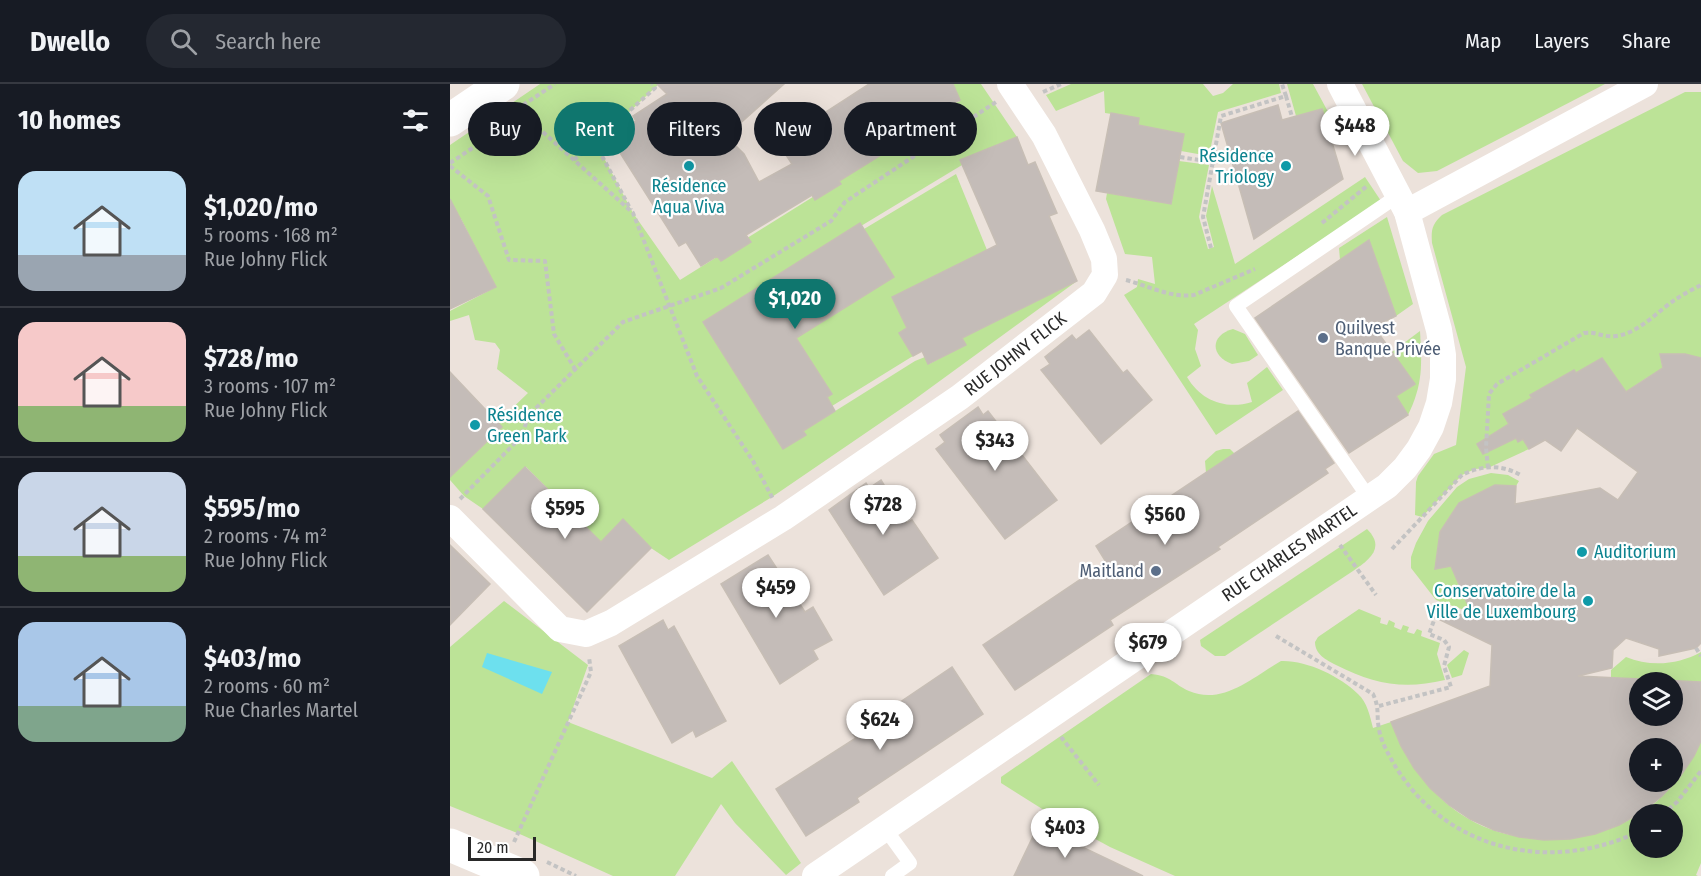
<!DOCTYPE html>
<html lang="en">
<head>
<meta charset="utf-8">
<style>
  body { margin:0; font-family:"Fira Sans Condensed",sans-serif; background:#242831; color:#f1f3f6; height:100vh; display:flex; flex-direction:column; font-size:22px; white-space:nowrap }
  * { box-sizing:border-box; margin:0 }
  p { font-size:20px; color:#9ea1a6 }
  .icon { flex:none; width:33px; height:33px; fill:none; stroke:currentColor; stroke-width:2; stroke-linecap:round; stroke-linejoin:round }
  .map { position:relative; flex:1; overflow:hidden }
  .sheet { display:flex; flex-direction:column; background:#171b24; width:450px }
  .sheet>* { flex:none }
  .banner { position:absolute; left:18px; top:18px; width:570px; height:54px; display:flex; gap:12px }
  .controls { position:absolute; left:1179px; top:588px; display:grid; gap:12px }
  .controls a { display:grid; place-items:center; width:54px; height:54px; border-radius:50%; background:#171b24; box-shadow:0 6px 24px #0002; font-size:30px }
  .scale { position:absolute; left:18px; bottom:15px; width:68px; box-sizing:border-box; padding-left:6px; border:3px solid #292929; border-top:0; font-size:16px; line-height:21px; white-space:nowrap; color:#292929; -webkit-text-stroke:4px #fff; paint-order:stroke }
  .price { position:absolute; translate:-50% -51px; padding:0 14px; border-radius:21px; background:#fff; color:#222; font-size:20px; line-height:39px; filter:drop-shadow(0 2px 3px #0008) }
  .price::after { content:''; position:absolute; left:50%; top:36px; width:18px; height:14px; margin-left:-9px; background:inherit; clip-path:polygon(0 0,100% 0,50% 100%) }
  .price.selected { background:#0f766e; color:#fff }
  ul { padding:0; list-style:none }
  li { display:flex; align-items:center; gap:18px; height:150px; padding:0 18px }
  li+li { border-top:2px solid #363941 }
  li span { display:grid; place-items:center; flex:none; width:168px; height:120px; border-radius:18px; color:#555 }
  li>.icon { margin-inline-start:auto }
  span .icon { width:72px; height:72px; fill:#fffc; stroke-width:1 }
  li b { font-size:26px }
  h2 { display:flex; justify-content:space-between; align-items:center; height:72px; padding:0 18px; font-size:26px }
  .pill { padding:0 21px; border-radius:27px; background:#171b24; box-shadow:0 6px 24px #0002; font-size:21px; line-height:54px }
  .pill.selected { background:#0f766e; color:#fff }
  header { display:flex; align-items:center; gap:36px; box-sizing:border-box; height:84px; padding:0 30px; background:#171b24; border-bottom:2px solid #363941 }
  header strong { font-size:28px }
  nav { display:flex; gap:33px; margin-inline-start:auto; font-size:21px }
  .search { width:420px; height:54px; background:#242831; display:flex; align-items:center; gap:15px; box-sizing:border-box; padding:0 21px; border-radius:33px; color:#9ea1a6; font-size:22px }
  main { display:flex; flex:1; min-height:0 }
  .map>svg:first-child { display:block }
  .green { fill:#bce397; fill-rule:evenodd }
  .water { fill:#6de0ee }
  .building { fill:#c4bcb8; stroke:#c7beb5; stroke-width:1.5; fill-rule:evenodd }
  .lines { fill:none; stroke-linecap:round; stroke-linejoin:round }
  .path { stroke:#c3c3c3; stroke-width:4; stroke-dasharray:4.5 3; stroke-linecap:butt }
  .lane { stroke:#fff; stroke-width:14 }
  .street { stroke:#fff; stroke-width:26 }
  .secondary { stroke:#fff; stroke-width:33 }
  .culture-dot { fill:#0f9aa8; stroke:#fff; stroke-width:2 }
  .service-dot { fill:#5c6f8a; stroke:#fff; stroke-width:2 }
  .labels { text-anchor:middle; stroke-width:4.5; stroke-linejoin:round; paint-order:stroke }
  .culture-label { font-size:18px; fill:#0d838f; stroke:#fff; text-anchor:end }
  .service-label { font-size:18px; fill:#4e5e75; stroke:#fff; text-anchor:start }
  .street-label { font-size:18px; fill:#292929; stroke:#fff }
</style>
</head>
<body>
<header>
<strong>Dwello</strong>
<div class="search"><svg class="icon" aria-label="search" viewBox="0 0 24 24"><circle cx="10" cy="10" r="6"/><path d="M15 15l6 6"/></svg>Search here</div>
<nav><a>Map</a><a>Layers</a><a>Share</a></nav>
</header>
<main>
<section class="sheet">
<h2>10 homes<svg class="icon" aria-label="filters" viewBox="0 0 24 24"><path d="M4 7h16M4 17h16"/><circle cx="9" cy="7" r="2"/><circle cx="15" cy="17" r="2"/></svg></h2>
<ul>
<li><span style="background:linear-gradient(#bfe0f5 70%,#9aa5b1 0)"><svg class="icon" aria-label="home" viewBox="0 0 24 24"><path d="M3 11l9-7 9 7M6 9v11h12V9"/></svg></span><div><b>$1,020/mo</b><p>5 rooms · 168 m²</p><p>Rue Johny Flick</p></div></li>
<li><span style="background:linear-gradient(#f6c9c9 70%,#8fb573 0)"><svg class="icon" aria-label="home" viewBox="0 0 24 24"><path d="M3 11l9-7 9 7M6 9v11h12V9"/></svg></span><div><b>$728/mo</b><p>3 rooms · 107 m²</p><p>Rue Johny Flick</p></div></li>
<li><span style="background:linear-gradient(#c9d6e8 70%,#8fb573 0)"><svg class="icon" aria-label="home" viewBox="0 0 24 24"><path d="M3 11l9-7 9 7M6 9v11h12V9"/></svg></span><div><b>$595/mo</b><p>2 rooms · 74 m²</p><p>Rue Johny Flick</p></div></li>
<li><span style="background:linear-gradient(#a9c7e8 70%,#7fa58c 0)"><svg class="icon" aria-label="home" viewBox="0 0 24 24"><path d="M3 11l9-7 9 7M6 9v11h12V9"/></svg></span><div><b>$403/mo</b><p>2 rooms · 60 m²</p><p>Rue Charles Martel</p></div></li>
</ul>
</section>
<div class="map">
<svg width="1251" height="792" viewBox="0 0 1251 792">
  <rect width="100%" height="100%" fill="#ece2db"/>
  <g class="green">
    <path d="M90 0H209L146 59 183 129 230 196 446 61 441 53 479 38 477 30 510 17 503 0H531L567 53 511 76 512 81 411 142 409 140 253 238 331 361 465 277 475 273 479 280 515 261 512 254 627 197 461 318 322 413 219 476 201 464 173 436 151 458 76 383 33 425 14 412 0 396V393L51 344 47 339 78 309 47 285 50 266 45 259 25 256 19 231 0 237V227L46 203 11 135 0 140V61Z"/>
    <path d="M621 0H753L763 12 773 9 783 0H829L831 9 768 28 759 72 731 67 734 50 688 41V34L655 29 654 7 606 27 596 11Z"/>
    <path d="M837 0H863L890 50 880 51 872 25 846 32Z"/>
    <path d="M912 0H1155L987 87 968 89 953 77Z"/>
    <path d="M1235 8H1251V274L1210 270 1221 332 1198 293 1183 303 1172 316 1152 275 1126 289 1124 286 1080 311 1082 314 1053 331 1059 340 1054 343 1062 356 1066 354 1068 358 1073 355 1079 365 1038 384 1025 385 1012 391 972 433 965 431 966 398 968 392 984 370 1006 361 1016 283 982 159C981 146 982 140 992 131Z"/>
    <path d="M729 77 759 81 749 133 758 165 764 163 756 132 762 102 785 180 915 93 931 117 744 240 748 246 745 265 751 282 737 293C751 317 776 326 802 318L797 299 817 283 833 306 766 351 674 211 687 203 688 195 705 200 702 173 675 170 656 115 657 109 721 120Z"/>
    <path d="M506 90 537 166 457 244 450 249 463 272 382 322 377 313 382 310 346 254 443 193 414 145Z"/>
    <path d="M937 133 963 220 946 232 919 156 890 176 889 164Z"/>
    <path d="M783 245 795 250 808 271 799 277 782 280C760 272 760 251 783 245Z"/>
    <path d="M970 247C972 281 973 300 958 331L946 312 942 268Z"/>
    <path d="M773 365H780L785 370 756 389 755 377 766 367Z"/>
    <path d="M1041 389 1058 391 1069 397 1066 402 1045 401 1009 419 990 448 985 484 1001 482 1012 508 1034 533 986 516 961 484V473L966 459 978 437 1007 403 1019 395Z"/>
    <path d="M917 445C936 464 919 476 903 487L775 572H765L751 562 750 556Z"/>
    <path d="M54 517 138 581 118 638 262 694 282 677 351 779 336 791 285 739 271 720 225 792H163L72 751 0 722V563Z"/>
    <path d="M909 525 931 534 930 539 937 541 939 536 945 539 944 543 951 546 953 541 959 543 957 548 964 550 967 545 972 547 971 552 990 559 987 570 995 596C953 606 924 600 886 581 876 576 865 570 865 558L868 553Z"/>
    <path d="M1014 566 1019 569 1012 591 1002 594 997 581Z"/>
    <path d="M1251 568V598L1161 594V586L1176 573C1200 583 1228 581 1251 568Z"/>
    <path d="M831 577C856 576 890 592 908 610 917 618 920 632 923 644L941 638C964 694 1003 741 1066 752 1082 755 1109 748 1125 746 1139 744 1157 745 1170 740 1207 726 1235 691 1251 657V779L1246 791 1248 792H725L660 763 605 733 551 699V693L701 590C722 592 723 600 739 607 773 622 804 592 831 577ZM1190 730H1222V764H1190Z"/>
  </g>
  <path class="water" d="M37 569 102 588 92 610 32 583Z"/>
  <g class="building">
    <path d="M207 0H334L276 52 294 70 309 98 342 80 328 59 419 0H503L510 16 477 30 480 38 441 53 447 61 389 97 391 100 365 116 362 111 296 151 301 158 271 177 267 172 251 182 236 158 229 162 160 53 186 37 183 32 217 10Z"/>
    <path d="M828 21 832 36 872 25 893 95 804 155 771 39Z"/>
    <path d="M661 29 689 34 688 41 734 50 721 120 646 107Z"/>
    <path d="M567 53 578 81 585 78 607 129 599 132 627 197 512 254 516 261 478 280 472 267 463 272 449 249 457 244 442 213 547 161 510 76Z"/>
    <path d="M0 115 46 203 0 225Z"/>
    <path d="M410 139 444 193 346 254 382 310 377 313 385 327 353 347 356 351 333 365 253 238Z"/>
    <path d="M919 156 946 232 924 243 965 300 946 312 958 331 899 369 805 234Z"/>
    <path d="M639 246 673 289 677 286 702 316 651 360 591 286 600 280 595 273 622 251 626 256Z"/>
    <path d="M1210 270H1235L1251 274V559L1246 564 1209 572V565L1176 554 1163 566 1162 584 1128 592 1251 598V657L1244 672 1229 694 1212 712 1192 728 1169 741 1145 750 1120 755 1094 756 1069 753 1044 746 1020 735 999 721 980 704 964 684 951 662 941 638 1040 602 1042 561 986 534 990 524 1024 535 1001 482 985 485 990 448 1009 419 1045 401 1066 402 1065 420 1150 404 1168 416 1188 388 1127 344 1111 367 1095 356 1079 365 1073 355 1068 358 1066 354 1033 370 1027 360 1059 340 1053 330 1082 314 1080 311 1124 286 1126 289 1152 274 1176 308 1213 284ZM1190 598H1222V632H1190ZM1190 664H1222V698H1190Z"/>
    <path d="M0 288 52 343 0 393Z"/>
    <path d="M528 323 533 331 538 327 607 416 555 455 486 365 495 358 490 351Z"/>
    <path d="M848 327 884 379 875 385 878 389 768 463 770 465 660 536 663 541 565 606 533 561 656 478 646 462Z"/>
    <path d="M75 383 151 458 173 435 201 464 137 528 33 425Z"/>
    <path d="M431 396 457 439 462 436 488 474 434 511 379 426 416 399 419 404Z"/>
    <path d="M0 461 40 500 0 541Z"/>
    <path d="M318 471 355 528 363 523 382 556 363 566 368 575 330 600 271 500Z"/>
    <path d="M213 536 218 546 224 542 276 637 246 653 243 646 222 659 169 562Z"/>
    <path d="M502 583 533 630 407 714 409 718 356 752 326 705 406 654 403 650Z"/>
    <path d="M588 742 693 792H564Z"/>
  </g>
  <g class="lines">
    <g class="path">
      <path d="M593 8 611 0"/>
      <path d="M836 12 842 33"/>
      <path d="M73 21 105 0"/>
      <path d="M65 23 183 129 247 292 303 377 323 415"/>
      <path d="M145 59 181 126"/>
      <path d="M730 73 762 78"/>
      <path d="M124 76 205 4 202 0"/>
      <path d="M0 79 24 63 60 31"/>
      <path d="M0 82 38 112 59 176 95 177 104 250 125 285"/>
      <path d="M872 139 917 102"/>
      <path d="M761 164 753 133 771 32 836 12 832 0"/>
      <path d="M676 196C699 202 720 214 744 211L805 185"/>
      <path d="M1038 384 1036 364 1039 310 1047 300 1134 249C1145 247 1154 254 1166 252 1189 249 1208 227 1226 215 1234 210 1243 205 1251 201"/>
      <path d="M10 415 70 354 80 330 173 238 271 204 381 137 395 118 546 18"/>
      <path d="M890 461 926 511"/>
      <path d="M942 465 1012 391C1031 381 1053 380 1072 392"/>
      <path d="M826 552 923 610C930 625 926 630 929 645 930 653 935 664 939 671 988 765 1097 792 1190 747"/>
      <path d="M1246 564 1251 572"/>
      <path d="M929 622 1001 603 994 582 999 563 994 556 979 550 986 531"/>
      <path d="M611 653 649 701"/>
      <path d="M1213 730 1227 718 1251 687"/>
      <path d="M64 758 141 588 139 573"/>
      <path d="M97 778 126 792"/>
    </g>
    <g class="lane">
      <path d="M919 414 786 222 949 111"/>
      <path d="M434 743 460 779 442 792"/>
    </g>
    <g class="street">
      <path d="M957 128 1195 0"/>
      <path id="s1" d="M0 434 110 545 136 550 161 539 333 434 510 313 644 209 655 191 654 175 642 146 594 51 560 0"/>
      <path id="s2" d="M365 792 937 402 955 384 969 365 981 343 989 319 993 295V271L989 246 957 128 890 0"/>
    </g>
    <g class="secondary">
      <path d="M0 36 53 0"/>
      <path d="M0 761 73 792"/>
    </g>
  </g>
  <g class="culture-dot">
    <circle cx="239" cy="82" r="6"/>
    <circle cx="836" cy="82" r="6"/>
    <circle cx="25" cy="341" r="6"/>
    <circle cx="1132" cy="468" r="6"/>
    <circle cx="1138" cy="517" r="6"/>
  </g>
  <g class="service-dot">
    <circle cx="873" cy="254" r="6"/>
    <circle cx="706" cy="487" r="6"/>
  </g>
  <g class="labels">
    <g class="culture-label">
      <text x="824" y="78">Résidence<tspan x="824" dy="21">Triology</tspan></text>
      <text x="239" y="108" text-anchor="middle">Résidence<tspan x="239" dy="21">Aqua Viva</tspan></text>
      <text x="37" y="337" text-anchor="start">Résidence<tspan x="37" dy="21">Green Park</tspan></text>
      <text x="1144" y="474" text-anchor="start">Auditorium</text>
      <text x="1126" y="513">Conservatoire de la<tspan x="1126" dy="21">Ville de Luxembourg</tspan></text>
    </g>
    <g class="service-label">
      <text x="885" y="250">Quilvest<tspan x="885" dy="21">Banque Privée</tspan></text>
      <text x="694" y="493" text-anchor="end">Maitland</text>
    </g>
    <g class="street-label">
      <text dy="6" stroke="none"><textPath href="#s1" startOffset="696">RUE JOHNY FLICK</textPath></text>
      <text dy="6" stroke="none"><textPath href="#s2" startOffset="574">RUE CHARLES MARTEL</textPath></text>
    </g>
  </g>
</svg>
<div class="controls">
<a><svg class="icon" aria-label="layers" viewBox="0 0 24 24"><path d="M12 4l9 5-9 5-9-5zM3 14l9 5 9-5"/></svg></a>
<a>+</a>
<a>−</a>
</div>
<div class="scale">20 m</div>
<b class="price" style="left:905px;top:73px">$448</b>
<b class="price selected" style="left:345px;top:246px">$1,020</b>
<b class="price" style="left:545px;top:388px">$343</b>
<b class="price" style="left:433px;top:452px">$728</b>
<b class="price" style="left:115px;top:456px">$595</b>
<b class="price" style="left:715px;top:462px">$560</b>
<b class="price" style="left:326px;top:535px">$459</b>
<b class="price" style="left:698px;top:590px">$679</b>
<b class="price" style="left:430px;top:667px">$624</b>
<b class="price" style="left:615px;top:775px">$403</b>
<div class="banner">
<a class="pill">Buy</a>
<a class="pill selected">Rent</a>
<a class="pill">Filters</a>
<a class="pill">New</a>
<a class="pill">Apartment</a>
</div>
</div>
</main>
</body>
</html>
